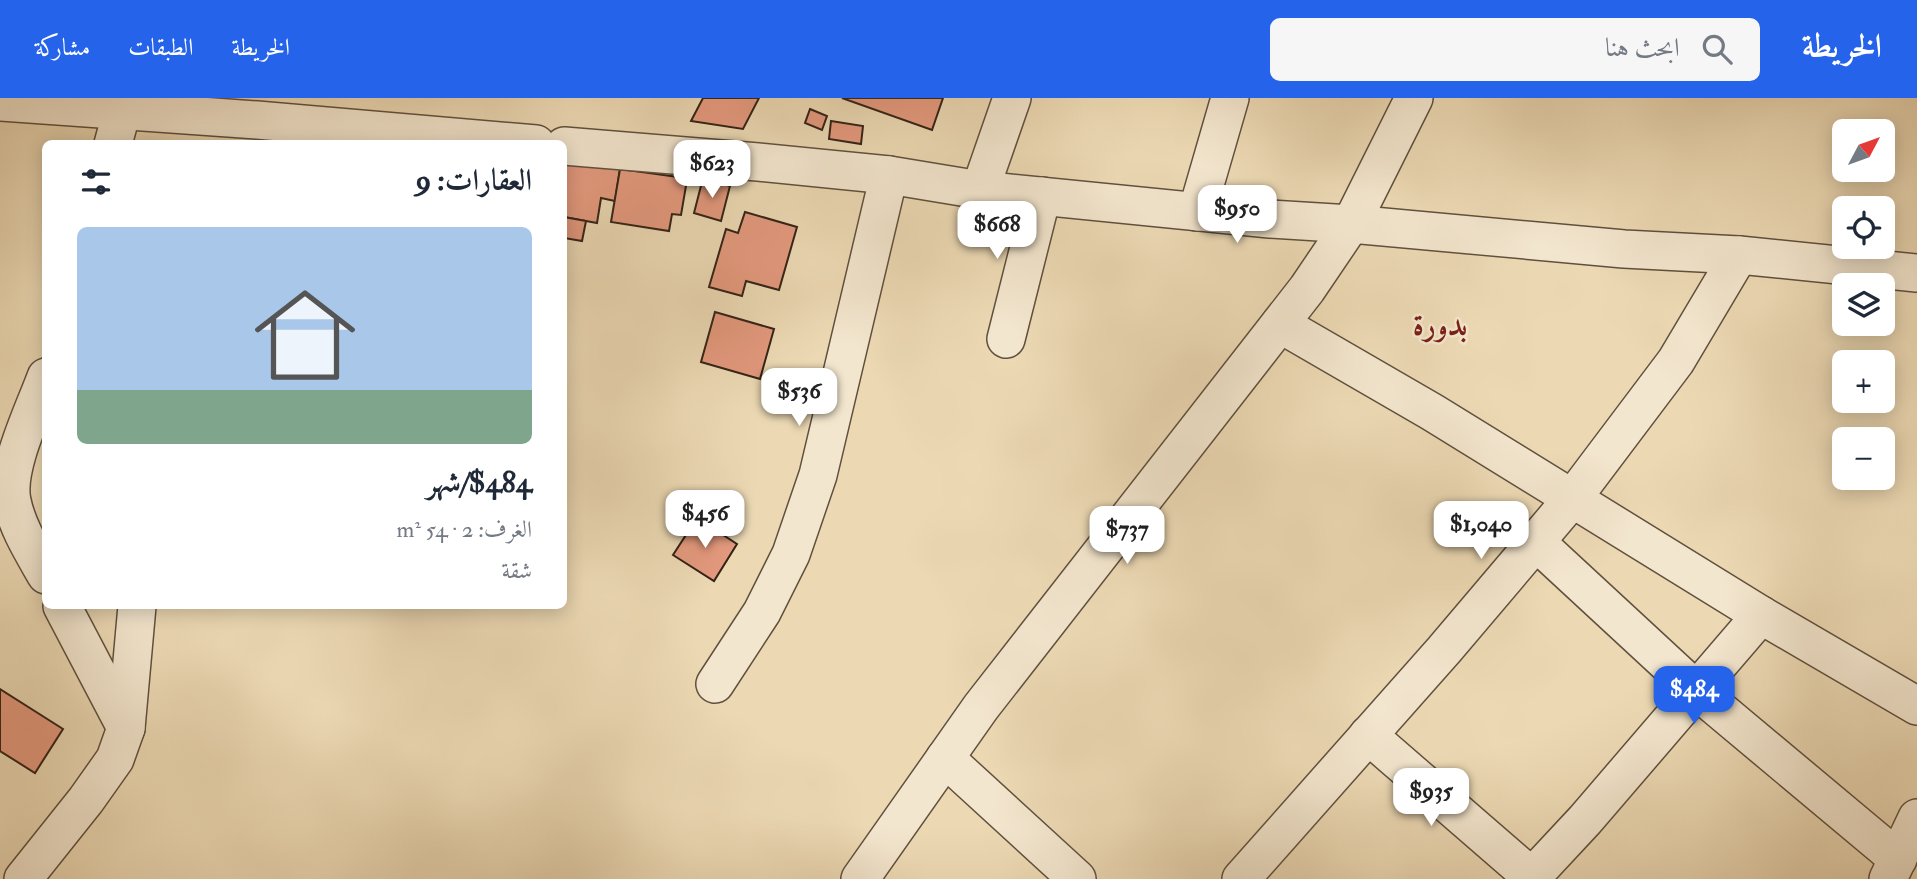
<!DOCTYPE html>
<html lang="ar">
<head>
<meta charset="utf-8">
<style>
  body { margin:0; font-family:"IM FELL Double Pica",Amiri,serif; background:#f6f6f7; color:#1f2937; direction:rtl; height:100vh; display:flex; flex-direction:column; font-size:26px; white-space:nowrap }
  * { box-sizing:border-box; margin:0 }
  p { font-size:23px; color:#747a83 }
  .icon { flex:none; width:38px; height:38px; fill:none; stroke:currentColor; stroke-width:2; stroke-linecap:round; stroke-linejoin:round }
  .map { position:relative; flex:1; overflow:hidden; direction:ltr }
  .panel { position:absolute; left:42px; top:42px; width:525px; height:469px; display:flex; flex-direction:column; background:#fff; border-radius:10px; box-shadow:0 4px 18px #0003; direction:rtl }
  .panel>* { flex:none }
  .needle { width:46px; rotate:49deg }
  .tools { position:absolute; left:1832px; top:21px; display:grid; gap:14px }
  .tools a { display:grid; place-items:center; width:63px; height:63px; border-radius:10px; background:#fff; box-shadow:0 4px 18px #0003; font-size:35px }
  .price { position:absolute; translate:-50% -60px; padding:0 16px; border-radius:14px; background:#fff; color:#222; font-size:23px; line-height:46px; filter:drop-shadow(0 2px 4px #0008) }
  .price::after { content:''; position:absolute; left:50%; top:42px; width:21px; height:16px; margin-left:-10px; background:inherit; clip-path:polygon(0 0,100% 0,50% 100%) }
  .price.on { background:#2563eb; color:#fff }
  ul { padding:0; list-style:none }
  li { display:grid; align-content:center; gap:14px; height:371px; padding:0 35px }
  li+li { border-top:2px solid #e0e1e3 }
  li span { display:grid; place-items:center; height:217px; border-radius:10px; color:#555 }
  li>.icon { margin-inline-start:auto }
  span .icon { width:126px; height:126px; fill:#fffc; stroke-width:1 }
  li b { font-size:30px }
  h2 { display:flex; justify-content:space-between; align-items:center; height:84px; padding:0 35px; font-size:30px }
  header { display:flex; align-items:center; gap:42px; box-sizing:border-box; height:98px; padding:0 35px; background:#2563eb; color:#fff }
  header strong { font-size:33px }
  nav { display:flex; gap:38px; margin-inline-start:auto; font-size:24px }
  .search { width:490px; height:63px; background:#f6f6f7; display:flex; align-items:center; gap:18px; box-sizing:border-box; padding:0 24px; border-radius:10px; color:#747a83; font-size:26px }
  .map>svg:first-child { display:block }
  .building { fill:#e4997e; stroke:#322317; stroke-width:2 }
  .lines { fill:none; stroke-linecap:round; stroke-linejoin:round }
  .minor-casing { stroke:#60503e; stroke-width:40 }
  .minor { stroke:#f3e6ce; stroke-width:37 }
  .labels { text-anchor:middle; stroke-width:5; stroke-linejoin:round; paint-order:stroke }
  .district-label { font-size:30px; font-weight:bold; fill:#7a1f14; stroke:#f3e6ce }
</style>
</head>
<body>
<header>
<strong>الخريطة</strong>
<div class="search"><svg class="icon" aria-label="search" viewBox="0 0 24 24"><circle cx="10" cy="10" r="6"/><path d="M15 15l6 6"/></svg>ابحث هنا</div>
<nav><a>الخريطة</a><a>الطبقات</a><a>مشاركة</a></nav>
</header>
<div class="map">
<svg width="1917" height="781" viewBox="0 0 1917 781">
  <rect width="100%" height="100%" fill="#ecd9b4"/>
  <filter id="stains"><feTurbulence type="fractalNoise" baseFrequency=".00286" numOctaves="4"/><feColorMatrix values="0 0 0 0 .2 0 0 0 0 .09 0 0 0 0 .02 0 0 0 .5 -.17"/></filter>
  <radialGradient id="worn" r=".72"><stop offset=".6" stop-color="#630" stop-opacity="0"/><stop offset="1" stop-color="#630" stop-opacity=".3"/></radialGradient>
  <g class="building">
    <path d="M703 0H759L743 31 691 23Z"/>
    <path d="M842 0H943L932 32Z"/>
    <path d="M810 11 827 18 822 32 805 25Z"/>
    <path d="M831 23 863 28 861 46 829 41Z"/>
    <path d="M564 60 620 71 615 103 601 100 597 125 564 119Z"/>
    <path d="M620 71 685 80 687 82 681 117 672 116 669 133 611 124Z"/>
    <path d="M703 80 730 88 721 123 694 115Z"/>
    <path d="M745 114 797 129 779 192 746 183 742 198 709 189 726 131 738 135Z"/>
    <path d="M564 119 586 123 582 143 564 140Z"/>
    <path d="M715 214 774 231 760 281 701 264Z"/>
    <path d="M697 420 737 446 714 483 673 457Z"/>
    <path d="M0 591 63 631 35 675 0 653Z"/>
  </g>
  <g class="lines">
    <g class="minor-casing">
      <g id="minor">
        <path d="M0 4 257 22 536 46"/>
        <path d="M113 46 122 13"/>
        <path d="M564 48 758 64 889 77 980 92 1270 121 1351 126 1624 151 1739 157 1917 175"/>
        <path d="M980 92 1012 0"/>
        <path d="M1197 114 1230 0"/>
        <path d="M1280 226 1432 314 1761 517 1917 608"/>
        <path d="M1006 241 1042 98"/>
        <path d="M46 279C34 312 5 370 12 403 17 429 33 454 46 477"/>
        <path d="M1536 444 1696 592 1898 761"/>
        <path d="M62 508 126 630"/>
        <path d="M715 586 762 514 791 456 818 377 889 77"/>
        <path d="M1368 637 1534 781"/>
        <path d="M945 660 1077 781"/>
        <path d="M23 781 86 702 115 661 126 630 137 508"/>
        <path d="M860 781 981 609 1307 191 1351 126 1414 0"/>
        <path d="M1241 781 1444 552 1572 401 1676 263 1739 157"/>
        <path d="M1530 781 1585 722 1761 517"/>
        <path d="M1888 781 1917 720"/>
      </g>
    </g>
    <use href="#minor" class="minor"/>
  </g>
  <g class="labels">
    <g class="district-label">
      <text x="1440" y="237">بدورة</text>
    </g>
  </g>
  <rect width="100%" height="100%" filter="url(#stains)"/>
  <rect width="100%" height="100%" fill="url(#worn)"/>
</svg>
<div class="tools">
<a><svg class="needle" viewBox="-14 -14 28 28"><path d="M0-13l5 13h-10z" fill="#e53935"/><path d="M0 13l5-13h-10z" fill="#747a83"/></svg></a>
<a><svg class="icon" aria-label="locate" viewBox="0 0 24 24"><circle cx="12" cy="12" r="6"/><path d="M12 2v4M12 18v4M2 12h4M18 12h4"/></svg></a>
<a><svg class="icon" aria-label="layers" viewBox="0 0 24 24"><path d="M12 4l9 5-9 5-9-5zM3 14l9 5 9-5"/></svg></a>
<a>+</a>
<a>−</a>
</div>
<b class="price" style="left:712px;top:102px">$623</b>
<b class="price" style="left:1237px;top:147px">$950</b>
<b class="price" style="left:997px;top:163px">$668</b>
<b class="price" style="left:799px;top:330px">$536</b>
<b class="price" style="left:705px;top:452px">$456</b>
<b class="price" style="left:1481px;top:463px">$1,040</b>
<b class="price" style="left:1127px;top:468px">$737</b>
<b class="price on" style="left:1694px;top:628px">$484</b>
<b class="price" style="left:1431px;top:730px">$935</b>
<section class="panel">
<h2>العقارات: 9<svg class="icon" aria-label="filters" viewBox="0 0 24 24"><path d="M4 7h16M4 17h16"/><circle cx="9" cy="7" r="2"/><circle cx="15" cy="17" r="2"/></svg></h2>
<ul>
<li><span style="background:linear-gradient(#a9c7e8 75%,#7fa58c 0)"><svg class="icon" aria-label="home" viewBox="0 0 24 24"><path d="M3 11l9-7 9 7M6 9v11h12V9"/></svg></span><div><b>$484/شهر</b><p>الغرف: 2 · 54 m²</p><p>شقة</p></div></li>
</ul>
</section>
</div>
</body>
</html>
